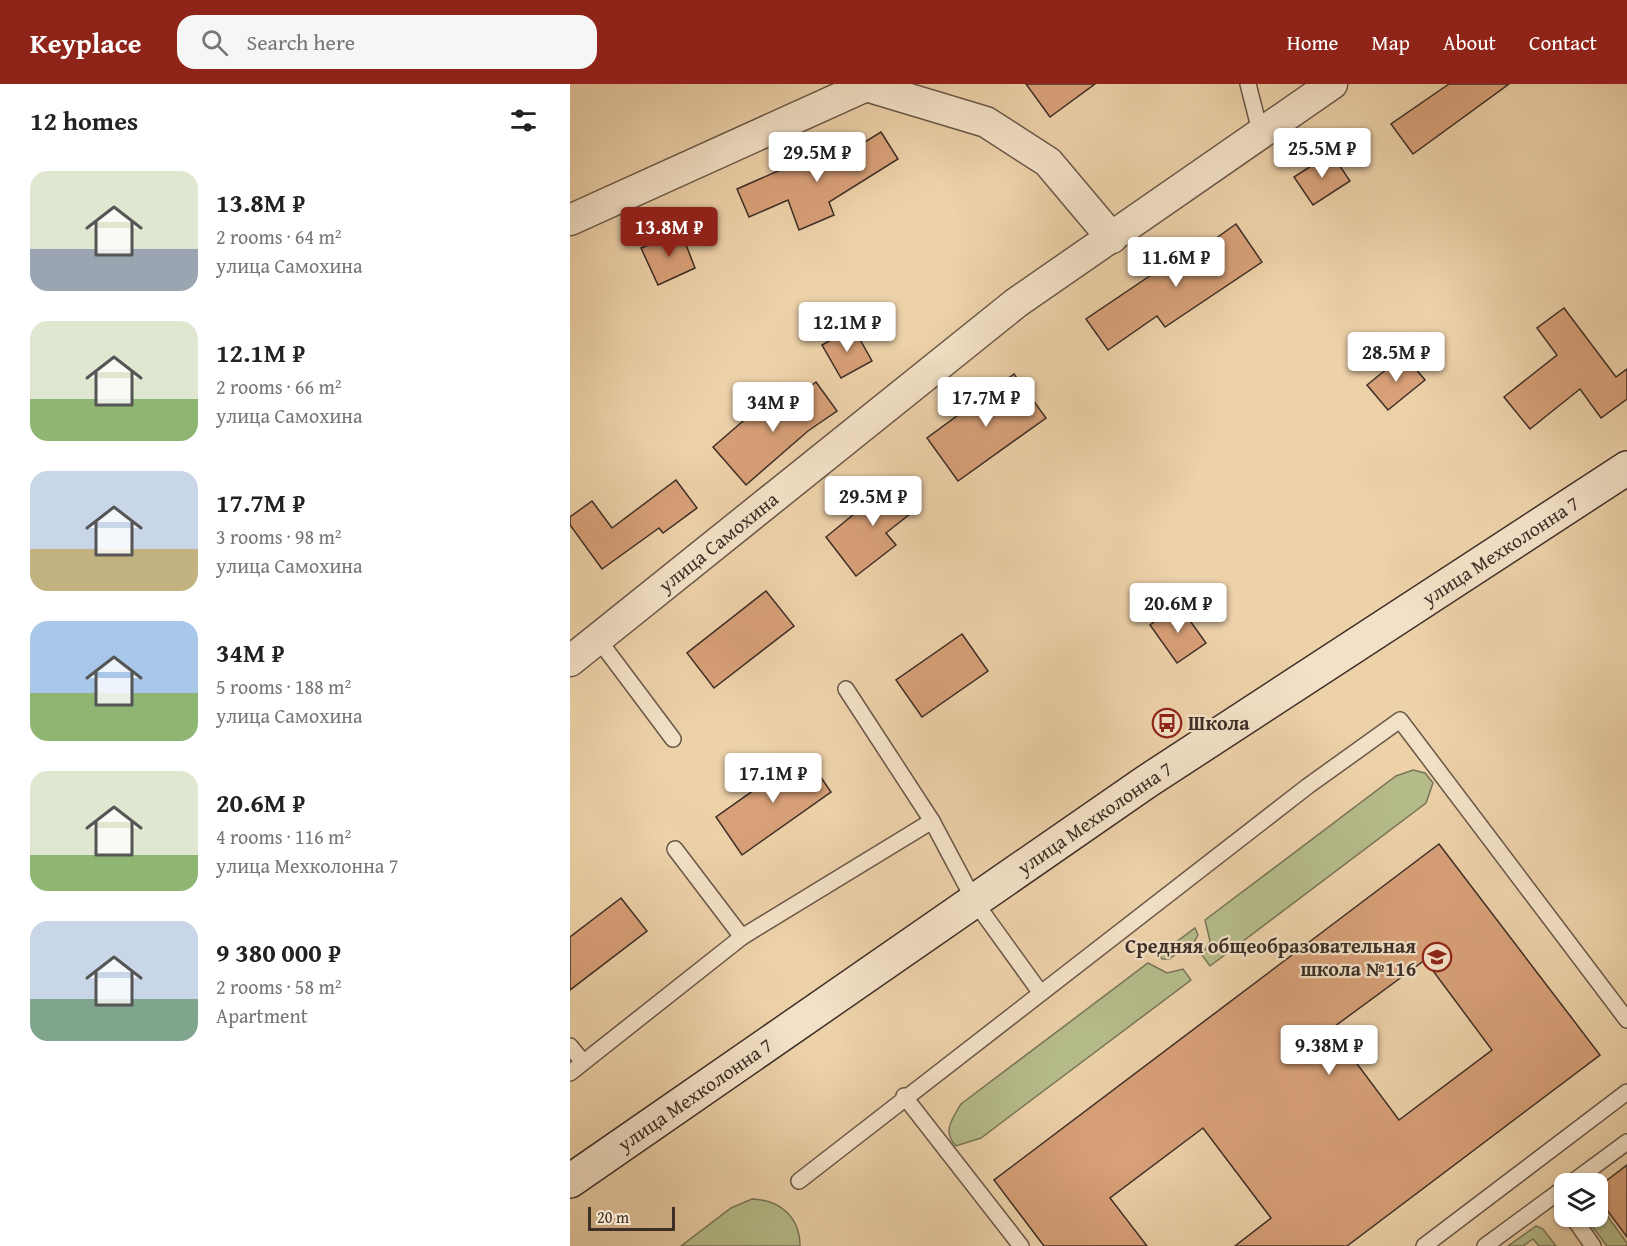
<!DOCTYPE html>
<html lang="en">
<head>
<meta charset="utf-8">
<style>
  body { margin:0; font-family:"Gentium Book Plus",serif; background:#f6f6f6; color:#222; height:100vh; display:flex; flex-direction:column; font-size:22px; white-space:nowrap }
  * { box-sizing:border-box; margin:0 }
  p { font-size:20px; color:#767676 }
  .icon { flex:none; width:33px; height:33px; fill:none; stroke:currentColor; stroke-width:2; stroke-linecap:round; stroke-linejoin:round }
  .map { position:relative; flex:1; overflow:hidden }
  .sheet { display:flex; flex-direction:column; background:#fff; width:570px }
  .sheet>* { flex:none }
  .tools { position:absolute; left:984px; top:1089px; display:grid; gap:12px }
  .tools a { display:grid; place-items:center; width:54px; height:54px; border-radius:12px; background:#fff; box-shadow:0 2px 4px #0004; font-size:30px }
  .scale { position:absolute; left:18px; bottom:15px; width:87px; box-sizing:border-box; padding-left:6px; border:3px solid #3d2e26; border-top:0; font-size:16px; line-height:21px; white-space:nowrap; color:#3d2e26; -webkit-text-stroke:4px #f3e1c7; paint-order:stroke }
  .price { position:absolute; translate:-50% -51px; padding:0 14px; border-radius:6px; background:#fff; color:#222; font-size:20px; line-height:39px; filter:drop-shadow(0 2px 3px #0008) }
  .price::after { content:''; position:absolute; left:50%; top:36px; width:18px; height:14px; margin-left:-9px; background:inherit; clip-path:polygon(0 0,100% 0,50% 100%) }
  .price.current { background:#8f2418; color:#fff }
  ul { padding:0; list-style:none }
  li { display:flex; align-items:center; gap:18px; height:150px; padding:0 30px }
  li span { display:grid; place-items:center; flex:none; width:168px; height:120px; border-radius:18px; color:#555 }
  li>.icon { margin-inline-start:auto }
  span .icon { width:72px; height:72px; fill:#fffc; stroke-width:1 }
  li b { font-size:26px }
  h2 { display:flex; justify-content:space-between; align-items:center; height:72px; padding:0 30px; font-size:26px }
  header { display:flex; align-items:center; gap:36px; box-sizing:border-box; height:84px; padding:0 30px; background:#8f2418; color:#fff }
  header strong { font-size:28px }
  nav { display:flex; gap:33px; margin-inline-start:auto; font-size:21px }
  .search { width:420px; height:54px; background:#f6f6f6; display:flex; align-items:center; gap:15px; box-sizing:border-box; padding:0 21px; border-radius:18px; color:#767676; font-size:22px }
  main { display:flex; flex:1; min-height:0 }
  .map>svg:first-child { display:block }
  .green { fill:#b5bc8a; stroke:#797558; stroke-width:1.5 }
  .building { fill:#d8a078; stroke:#3d2e26; stroke-width:1.5; fill-rule:evenodd }
  .lines { fill:none; stroke-linecap:round; stroke-linejoin:round }
  .lane-casing { stroke:#695747; stroke-width:18 }
  .street-casing { stroke:#695747; stroke-width:33 }
  .secondary-casing { stroke:#3d2e26; stroke-width:36 }
  .lane { stroke:#f3e1c7; stroke-width:15 }
  .street { stroke:#f3e1c7; stroke-width:30 }
  .secondary { stroke:#f3e1c7; stroke-width:33 }
  .labels { text-anchor:middle; stroke-width:4.5; stroke-linejoin:round; paint-order:stroke }
  .street-label { font-size:20px; fill:#3d2e26; stroke:#f3e1c7 }
  .poi-label { font-size:20px; font-weight:bold; fill:#3d2e26; stroke:#f3e1c7; text-anchor:start }
</style>
</head>
<body>
<header>
<strong>Keyplace</strong>
<div class="search"><svg class="icon" aria-label="search" viewBox="0 0 24 24"><circle cx="10" cy="10" r="6"/><path d="M15 15l6 6"/></svg>Search here</div>
<nav><a>Home</a><a>Map</a><a>About</a><a>Contact</a></nav>
</header>
<main>
<section class="sheet">
<h2>12 homes<svg class="icon" aria-label="filters" viewBox="0 0 24 24"><path d="M4 7h16M4 17h16"/><circle cx="9" cy="7" r="2"/><circle cx="15" cy="17" r="2"/></svg></h2>
<ul>
<li><span style="background:linear-gradient(#dfe7d0 65%,#9aa5b1 0)"><svg class="icon" aria-label="home" viewBox="0 0 24 24"><path d="M3 11l9-7 9 7M6 9v11h12V9"/></svg></span><div><b>13.8M ₽</b><p>2 rooms · 64 m²</p><p>улица Самохина</p></div></li>
<li><span style="background:linear-gradient(#dfe7d0 65%,#8fb573 0)"><svg class="icon" aria-label="home" viewBox="0 0 24 24"><path d="M3 11l9-7 9 7M6 9v11h12V9"/></svg></span><div><b>12.1M ₽</b><p>2 rooms · 66 m²</p><p>улица Самохина</p></div></li>
<li><span style="background:linear-gradient(#c9d6e8 65%,#c2b280 0)"><svg class="icon" aria-label="home" viewBox="0 0 24 24"><path d="M3 11l9-7 9 7M6 9v11h12V9"/></svg></span><div><b>17.7M ₽</b><p>3 rooms · 98 m²</p><p>улица Самохина</p></div></li>
<li><span style="background:linear-gradient(#a9c7e8 60%,#8fb573 0)"><svg class="icon" aria-label="home" viewBox="0 0 24 24"><path d="M3 11l9-7 9 7M6 9v11h12V9"/></svg></span><div><b>34M ₽</b><p>5 rooms · 188 m²</p><p>улица Самохина</p></div></li>
<li><span style="background:linear-gradient(#dfe7d0 70%,#8fb573 0)"><svg class="icon" aria-label="home" viewBox="0 0 24 24"><path d="M3 11l9-7 9 7M6 9v11h12V9"/></svg></span><div><b>20.6M ₽</b><p>4 rooms · 116 m²</p><p>улица Мехколонна 7</p></div></li>
<li><span style="background:linear-gradient(#c9d6e8 65%,#7fa58c 0)"><svg class="icon" aria-label="home" viewBox="0 0 24 24"><path d="M3 11l9-7 9 7M6 9v11h12V9"/></svg></span><div><b>9 380 000 ₽</b><p>2 rooms · 58 m²</p><p>Apartment</p></div></li>
</ul>
</section>
<div class="map">
<svg width="1057" height="1162" viewBox="0 0 1057 1162">
  <rect width="100%" height="100%" fill="#edd1a9"/>
  <filter id="stains"><feTurbulence type="fractalNoise" baseFrequency=".00333" numOctaves="4"/><feColorMatrix values="0 0 0 0 .2 0 0 0 0 .09 0 0 0 0 .02 0 0 0 .5 -.17"/></filter>
  <radialGradient id="worn" r=".72"><stop offset=".6" stop-color="#630" stop-opacity="0"/><stop offset="1" stop-color="#630" stop-opacity=".3"/></radialGradient>
  <g class="green">
    <path d="M843 686 855 689 863 699 856 719 640 882 632 871 640 857 635 836 826 692Z"/>
    <path d="M625 844 628 851 624 858 599 875H592L589 871Z"/>
    <path d="M578 879 597 889 613 885 621 896 411 1054 386 1062C372 1048 382 1035 391 1020Z"/>
    <path d="M182 1115C210 1116 230 1133 230 1162H111L161 1124Z"/>
    <path d="M1028 1119 1057 1159V1162H1037L1015 1133 1028 1132Z"/>
    <path d="M966 1142 973 1145 986 1162H969L963 1155 953 1162H938Z"/>
  </g>
  <g class="building">
    <path d="M456 0H525L480 33Z"/>
    <path d="M879 0H939L843 70 821 40Z"/>
    <path d="M311 48 328 75 259 118 264 131 229 146 218 116 179 133 167 105 240 73 246 88Z"/>
    <path d="M761 69 780 97 743 121 724 93Z"/>
    <path d="M666 140 692 178 595 243 587 232 538 266 516 235 599 179 603 185Z"/>
    <path d="M111 148 125 184 88 201 71 164Z"/>
    <path d="M994 224 1046 293 1057 285V315L1031 334 1010 305 960 345 934 313 987 271 967 244Z"/>
    <path d="M283 243 302 277 271 294 252 261Z"/>
    <path d="M834 271 855 296 818 326 797 301Z"/>
    <path d="M444 290 476 334 388 397 357 354Z"/>
    <path d="M246 298 267 327 238 347 176 401 143 363 187 325 196 335Z"/>
    <path d="M328 394 350 422 316 449 326 461 286 492 256 453Z"/>
    <path d="M106 396 127 424 93 449 89 444 32 485 0 441V433L22 417 42 444Z"/>
    <path d="M196 507 224 542 144 604 117 569Z"/>
    <path d="M608 520 636 559 607 579 580 541Z"/>
    <path d="M392 550 418 587 352 633 326 596Z"/>
    <path d="M235 670 261 708 172 771 146 733Z"/>
    <path d="M869 760 1030 971 777 1162H665L701 1134 633 1044 540 1114 577 1162H474L424 1096ZM855 876 922 966 829 1036 761 945Z"/>
    <path d="M51 814 77 847 0 906V853Z"/>
    <path d="M1057 1081V1153L1028 1114V1103Z"/>
  </g>
  <g class="lines">
    <g class="lane-casing">
      <g id="lane">
        <path d="M678 0 690 47"/>
        <path d="M28 555 103 655"/>
        <path d="M276 605 362 737 405 818 470 908"/>
        <path d="M105 765 172 853"/>
        <path d="M0 962 13 978"/>
        <path d="M0 989 172 853 362 737"/>
        <path d="M334 1012 451 1162"/>
        <path d="M229 1097 738 702 830 636 1057 936"/>
        <path d="M1000 1100 1057 1058"/>
        <path d="M1002 1132 1023 1162"/>
        <path d="M854 1162 1057 1008"/>
        <path d="M915 1162 994 1104"/>
      </g>
    </g>
    <g class="street-casing">
      <g id="street">
        <path d="M0 136 296 2 416 38 478 78 542 154"/>
        <path id="s1" d="M0 577 446 219 762 0"/>
      </g>
    </g>
    <g class="secondary-casing">
      <g id="secondary">
        <path id="s2" d="M0 1097 576 698 1057 384"/>
      </g>
    </g>
    <use href="#lane" class="lane"/>
    <use href="#street" class="street"/>
    <use href="#secondary" class="secondary"/>
  </g>
  <defs>
    <g id="bus-ring" transform="scale(1.5)"><circle r="9.5" fill="#f3e1c7" stroke="#8f2418" stroke-width="1.5"/><path d="M-5-6H5V4H4V6H2V4H-2V6H-4V4H-5ZM-3.5-4V0h7V-4ZM-3.5 1.2v1.5H-2V1.2ZM2 1.2v1.5H3.5V1.2Z" fill="#8f2418"/></g>
    <g id="school-ring" transform="scale(1.5)"><circle r="9.5" fill="#f3e1c7" stroke="#8f2418" stroke-width="1.5"/><path d="M0-5L7-2L0 1L-7-2ZM-4 1L0 2.5L4 1V4Q0 6-4 4Z" fill="#8f2418"/></g>
  </defs>
  <g fill-rule="evenodd">
    <use href="#bus-ring" x="597" y="639"/>
    <use href="#school-ring" x="867" y="873"/>
  </g>
  <g class="labels">
    <g class="street-label">
      <text dy="7" stroke="none"><textPath href="#s1" startOffset="190">улица Самохина</textPath></text>
      <text dy="7" stroke="none"><textPath href="#s2" startOffset="1124">улица Мехколонна 7</textPath></text>
      <text dy="7" stroke="none"><textPath href="#s2" startOffset="638">улица Мехколонна 7</textPath></text>
      <text dy="7" stroke="none"><textPath href="#s2" startOffset="152">улица Мехколонна 7</textPath></text>
    </g>
    <g class="poi-label">
      <text x="618" y="646">Школа</text>
      <text x="846" y="869" text-anchor="end">Средняя общеобразовательная<tspan x="846" dy="23">школа №116</tspan></text>
    </g>
  </g>
  <rect width="100%" height="100%" filter="url(#stains)"/>
  <rect width="100%" height="100%" fill="url(#worn)"/>
</svg>
<div class="tools">
<a><svg class="icon" aria-label="layers" viewBox="0 0 24 24"><path d="M12 4l9 5-9 5-9-5zM3 14l9 5 9-5"/></svg></a>
</div>
<div class="scale">20 m</div>
<b class="price" style="left:752px;top:95px">25.5M ₽</b>
<b class="price" style="left:247px;top:99px">29.5M ₽</b>
<b class="price current" style="left:99px;top:174px">13.8M ₽</b>
<b class="price" style="left:606px;top:204px">11.6M ₽</b>
<b class="price" style="left:277px;top:269px">12.1M ₽</b>
<b class="price" style="left:826px;top:299px">28.5M ₽</b>
<b class="price" style="left:416px;top:344px">17.7M ₽</b>
<b class="price" style="left:203px;top:349px">34M ₽</b>
<b class="price" style="left:303px;top:443px">29.5M ₽</b>
<b class="price" style="left:608px;top:550px">20.6M ₽</b>
<b class="price" style="left:203px;top:720px">17.1M ₽</b>
<b class="price" style="left:759px;top:992px">9.38M ₽</b>
</div>
</main>
</body>
</html>
